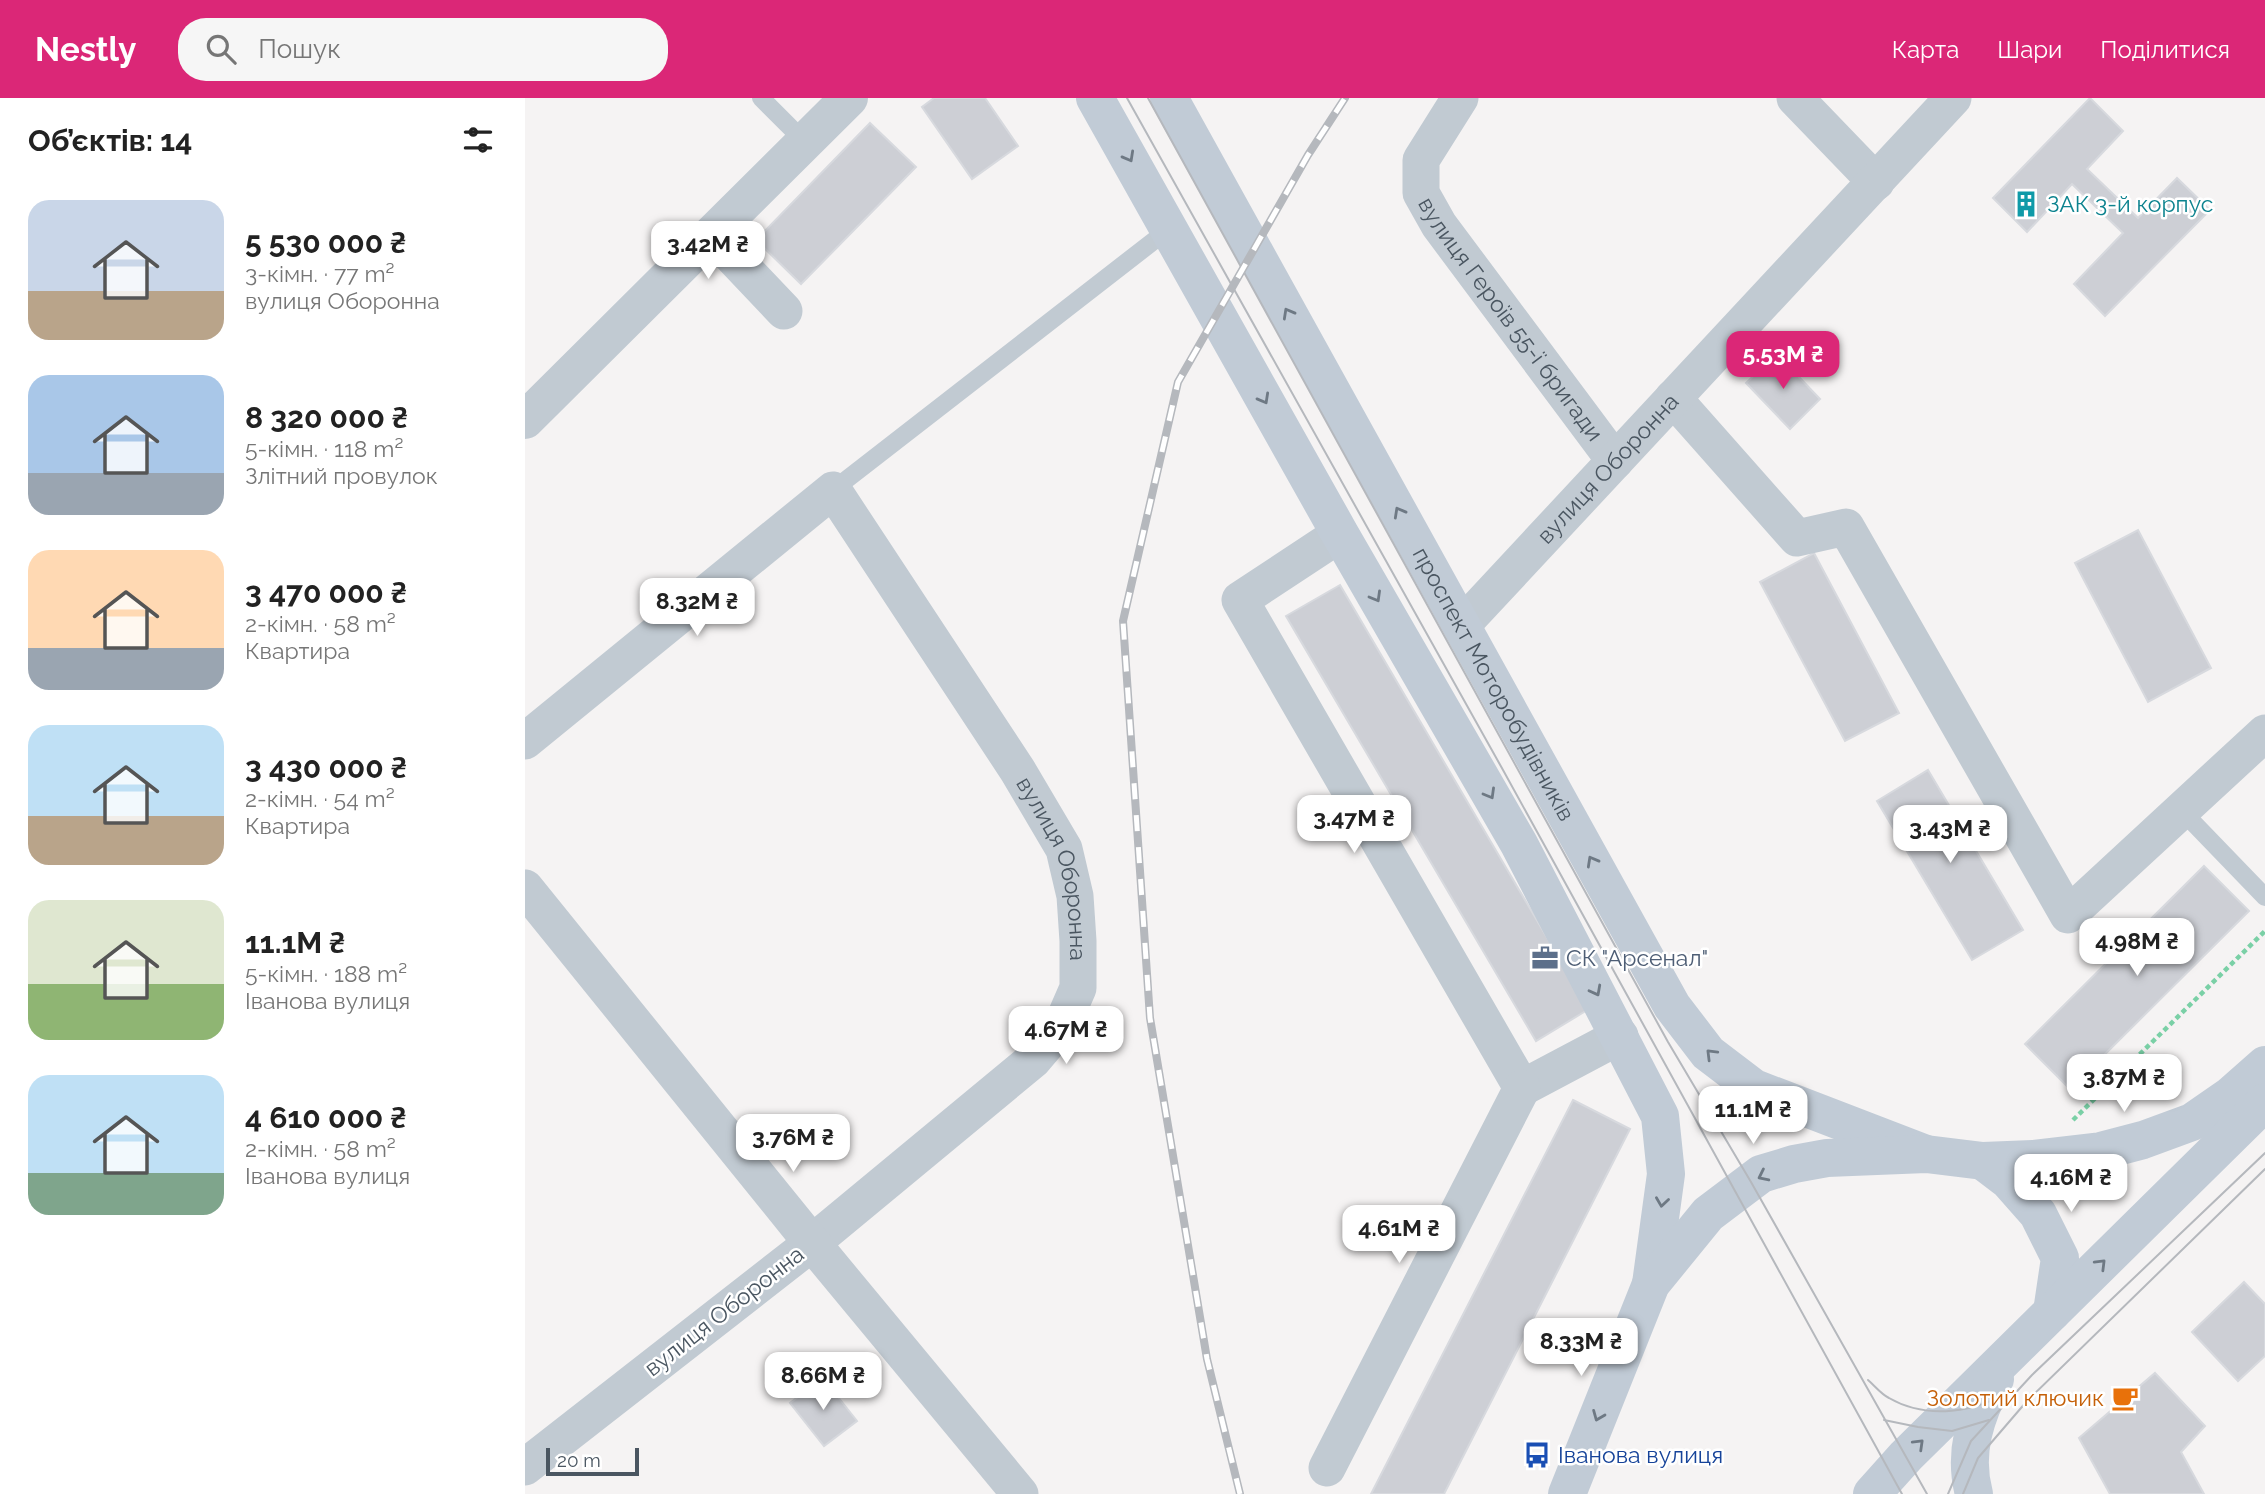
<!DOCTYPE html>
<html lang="uk">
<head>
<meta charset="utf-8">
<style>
  body { margin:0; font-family:Raleway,sans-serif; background:#f6f6f6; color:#222; height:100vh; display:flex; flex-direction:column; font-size:26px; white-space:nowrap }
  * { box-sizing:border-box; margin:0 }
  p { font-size:23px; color:#767676 }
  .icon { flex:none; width:38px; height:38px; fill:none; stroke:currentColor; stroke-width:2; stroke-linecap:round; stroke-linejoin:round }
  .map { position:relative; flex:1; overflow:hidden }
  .sheet { display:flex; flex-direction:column; background:#fff; width:525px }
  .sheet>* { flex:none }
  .scale { position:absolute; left:21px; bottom:18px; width:93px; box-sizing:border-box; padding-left:7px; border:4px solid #4a5661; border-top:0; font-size:19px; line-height:24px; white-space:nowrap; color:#4a5661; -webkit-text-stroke:5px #fff; paint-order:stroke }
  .price { position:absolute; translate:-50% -60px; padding:0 16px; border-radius:14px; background:#fff; color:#222; font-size:23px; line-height:46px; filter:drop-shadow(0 2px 4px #0008) }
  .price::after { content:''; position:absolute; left:50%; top:42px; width:21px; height:16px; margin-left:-10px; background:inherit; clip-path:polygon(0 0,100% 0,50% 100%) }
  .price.current { background:#db2777; color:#fff }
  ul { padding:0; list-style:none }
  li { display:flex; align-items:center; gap:21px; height:175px; padding:0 28px }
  li span { display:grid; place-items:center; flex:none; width:196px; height:140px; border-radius:21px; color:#555 }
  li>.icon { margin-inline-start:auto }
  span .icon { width:84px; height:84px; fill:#fffc; stroke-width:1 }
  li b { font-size:30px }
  h2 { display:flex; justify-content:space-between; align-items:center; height:84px; padding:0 28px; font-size:30px }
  header { display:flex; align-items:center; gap:42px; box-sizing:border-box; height:98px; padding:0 35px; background:#db2777; color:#fff }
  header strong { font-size:33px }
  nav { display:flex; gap:38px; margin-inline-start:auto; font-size:24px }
  .search { width:490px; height:63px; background:#f6f6f6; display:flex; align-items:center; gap:18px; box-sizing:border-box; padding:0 24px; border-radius:28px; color:#767676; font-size:26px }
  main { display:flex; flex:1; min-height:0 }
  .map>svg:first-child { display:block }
  .building { fill:#cdcfd5; stroke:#d7d9de; stroke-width:2 }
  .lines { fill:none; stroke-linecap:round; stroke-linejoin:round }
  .path { stroke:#7ad0a6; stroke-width:4.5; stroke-dasharray:5 3.5; stroke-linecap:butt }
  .service { stroke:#c1cad2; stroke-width:18 }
  .minor { stroke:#c1cad2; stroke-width:37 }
  .tertiary { stroke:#c1cad2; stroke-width:38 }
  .secondary { stroke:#c1cbd6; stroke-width:38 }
  .tram { stroke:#b5b8bd; stroke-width:2 }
  .rail-casing { stroke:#b5b8bd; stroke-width:8 }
  .rail { stroke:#fff; stroke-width:5; stroke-dasharray:16; stroke-linecap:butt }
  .oneway { stroke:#6e7984 }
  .labels { text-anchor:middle; stroke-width:5; stroke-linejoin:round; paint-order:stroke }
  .culture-label { font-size:23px; fill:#0d838f; stroke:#fff; text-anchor:start }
  .street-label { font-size:23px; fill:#4a5661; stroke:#fff }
  .service-label { font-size:23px; fill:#4e5e75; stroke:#fff; text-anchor:start }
  .food-label { font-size:23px; fill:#c56008; stroke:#fff; text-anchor:end }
  .transit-label { font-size:23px; fill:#164399; stroke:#fff; text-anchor:start }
</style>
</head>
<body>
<header>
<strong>Nestly</strong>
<div class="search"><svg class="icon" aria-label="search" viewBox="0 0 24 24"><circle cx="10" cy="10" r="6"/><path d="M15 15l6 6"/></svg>Пошук</div>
<nav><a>Карта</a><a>Шари</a><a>Поділитися</a></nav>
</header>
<main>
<section class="sheet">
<h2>Об’єктів: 14<svg class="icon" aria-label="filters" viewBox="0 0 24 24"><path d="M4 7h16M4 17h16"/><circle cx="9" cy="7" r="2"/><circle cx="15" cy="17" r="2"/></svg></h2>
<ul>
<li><span style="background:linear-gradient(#c9d6e8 65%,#b9a48a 0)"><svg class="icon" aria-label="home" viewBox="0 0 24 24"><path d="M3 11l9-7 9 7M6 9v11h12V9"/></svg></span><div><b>5 530 000 ₴</b><p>3-кімн. · 77 m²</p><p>вулиця Оборонна</p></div></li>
<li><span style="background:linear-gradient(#a9c7e8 70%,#9aa5b1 0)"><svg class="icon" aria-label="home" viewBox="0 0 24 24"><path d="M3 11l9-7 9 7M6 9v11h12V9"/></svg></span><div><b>8 320 000 ₴</b><p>5-кімн. · 118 m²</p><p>Злітний провулок</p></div></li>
<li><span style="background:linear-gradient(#ffd9b3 70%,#9aa5b1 0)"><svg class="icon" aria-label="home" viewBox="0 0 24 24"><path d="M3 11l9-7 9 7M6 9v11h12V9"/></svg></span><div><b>3 470 000 ₴</b><p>2-кімн. · 58 m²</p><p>Квартира</p></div></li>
<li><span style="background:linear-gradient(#bfe0f5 65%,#b9a48a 0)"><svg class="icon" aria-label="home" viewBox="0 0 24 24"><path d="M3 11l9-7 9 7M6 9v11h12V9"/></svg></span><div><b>3 430 000 ₴</b><p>2-кімн. · 54 m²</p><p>Квартира</p></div></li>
<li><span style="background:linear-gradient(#dfe7d0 60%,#8fb573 0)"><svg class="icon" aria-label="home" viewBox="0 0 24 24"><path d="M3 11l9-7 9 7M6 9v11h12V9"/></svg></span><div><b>11.1M ₴</b><p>5-кімн. · 188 m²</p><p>Іванова вулиця</p></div></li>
<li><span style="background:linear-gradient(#bfe0f5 70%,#7fa58c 0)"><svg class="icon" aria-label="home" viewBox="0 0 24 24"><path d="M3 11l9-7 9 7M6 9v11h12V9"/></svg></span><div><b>4 610 000 ₴</b><p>2-кімн. · 58 m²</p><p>Іванова вулиця</p></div></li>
</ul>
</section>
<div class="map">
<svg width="1740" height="1396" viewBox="0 0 1740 1396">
  <rect width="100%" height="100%" fill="#f5f3f3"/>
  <g class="building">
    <path d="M409 0H460L493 48 447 81 397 9Z"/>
    <path d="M1565 0 1598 33 1562 71 1613 120 1652 80 1685 112 1580 218 1549 186 1598 135 1547 86 1502 134 1468 100Z"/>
    <path d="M345 25 391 69 276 186 231 142Z"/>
    <path d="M1252 256 1295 301 1265 331 1221 285Z"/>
    <path d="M1613 432 1686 570 1623 604 1550 465Z"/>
    <path d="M1289 455 1374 615 1320 643 1235 484Z"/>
    <path d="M815 487 1064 911 1011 943 761 518Z"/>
    <path d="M1403 672 1498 832 1447 862 1352 703Z"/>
    <path d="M1679 768 1724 813 1545 991 1500 946Z"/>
    <path d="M1048 1002 1105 1031 919 1396H846Z"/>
    <path d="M1719 1184 1740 1206V1258L1713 1283 1667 1234Z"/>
    <path d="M1630 1275 1680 1328 1656 1354 1679 1396H1585L1554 1340Z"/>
    <path d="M298 1280 332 1323 299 1348 265 1305Z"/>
  </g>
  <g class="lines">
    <path class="path" d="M1548 1022 1740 833"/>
    <g class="service">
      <path d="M236 0 280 44"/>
      <path d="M308 392 644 131"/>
      <path d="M1657 713 1740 799"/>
    </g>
    <g class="minor">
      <path id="s1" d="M935 0 896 62V95L914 127 1090 363"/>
      <path d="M1270 0 1351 84"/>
      <path d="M187 137 259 213"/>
      <path d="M1148 300 1272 440 1321 429 1543 817 1740 635"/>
      <path d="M815 436 715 502 997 990 1095 938"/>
      <path id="s2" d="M937 527 1428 0"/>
      <path id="s3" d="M0 643 308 392 493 673 539 751 550 798 553 843V890L536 929 508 962 287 1145 0 1369"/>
      <path d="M0 790 287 1145 495 1396"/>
      <path d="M802 1370 997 990"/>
    </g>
    <path class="tertiary" d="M0 322 324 0"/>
    <g class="secondary">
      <path d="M570 0 815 436 994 746 1135 1018 1141 1076 1126 1186"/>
      <path id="s4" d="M644 0 1147 908 1183 955 1229 990 1401 1056"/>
      <path d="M1458 1063 1483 1082 1513 1116 1535 1160 1527 1214"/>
      <path d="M1042 1396 1126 1186 1183 1116 1236 1076 1269 1066 1302 1060 1401 1056 1458 1063 1508 1061 1576 1053 1618 1042 1667 1024 1706 997 1740 967"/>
      <path d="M1347 1396 1381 1358 1740 1004"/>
      <path d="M1449 1396C1438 1355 1450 1318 1470 1281"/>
    </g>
    <g class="tram">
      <path d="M602 0 978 672 1377 1396"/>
      <path d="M623 0 1143 944 1226 1084 1402 1396"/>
      <path d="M1343 1282C1350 1288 1356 1296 1364 1300 1402 1322 1452 1315 1487 1291"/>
      <path d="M1359 1322 1393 1329 1427 1333 1464 1322"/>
      <path d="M1423 1396 1446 1343 1507 1277 1740 1055"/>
      <path d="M1438 1396 1453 1360 1502 1303 1740 1071"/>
    </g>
    <g class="rail-casing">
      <path id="rail" d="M715 1396 682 1261 625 920 598 523 653 284 783 57 820 0"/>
    </g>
    <use href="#rail" class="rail"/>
  </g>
  <defs><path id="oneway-chevron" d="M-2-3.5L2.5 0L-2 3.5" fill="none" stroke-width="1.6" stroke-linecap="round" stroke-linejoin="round" transform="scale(1.75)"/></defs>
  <g class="oneway">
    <use href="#oneway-chevron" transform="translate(604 59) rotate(61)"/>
    <use href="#oneway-chevron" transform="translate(763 215) rotate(-119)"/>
    <use href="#oneway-chevron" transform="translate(739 301) rotate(61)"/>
    <use href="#oneway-chevron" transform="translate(874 414) rotate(-119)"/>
    <use href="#oneway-chevron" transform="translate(851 499) rotate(60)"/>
    <use href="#oneway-chevron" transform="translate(965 696) rotate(60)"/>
    <use href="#oneway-chevron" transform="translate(1067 763) rotate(-119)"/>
    <use href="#oneway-chevron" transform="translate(1071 893) rotate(62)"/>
    <use href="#oneway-chevron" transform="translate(1186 956) rotate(-135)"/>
    <use href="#oneway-chevron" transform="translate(1238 1078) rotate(154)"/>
    <use href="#oneway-chevron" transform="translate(1137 1104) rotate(98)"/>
    <use href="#oneway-chevron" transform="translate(1576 1166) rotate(-45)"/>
    <use href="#oneway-chevron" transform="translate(1073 1318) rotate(112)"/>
    <use href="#oneway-chevron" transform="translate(1394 1346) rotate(-44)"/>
  </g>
  <defs>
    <g id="building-bare" transform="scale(2.1)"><path d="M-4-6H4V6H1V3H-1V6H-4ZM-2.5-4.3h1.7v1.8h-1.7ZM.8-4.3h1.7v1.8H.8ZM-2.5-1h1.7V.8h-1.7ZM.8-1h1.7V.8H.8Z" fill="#0f9aa8" stroke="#fff" stroke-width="2.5" paint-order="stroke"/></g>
    <g id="office-bare" transform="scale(2.1)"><path d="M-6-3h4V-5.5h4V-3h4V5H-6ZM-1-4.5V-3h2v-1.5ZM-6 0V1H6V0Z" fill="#5c6f8a" stroke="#fff" stroke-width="2.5" paint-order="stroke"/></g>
    <g id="cafe-bare" transform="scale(2.1)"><path d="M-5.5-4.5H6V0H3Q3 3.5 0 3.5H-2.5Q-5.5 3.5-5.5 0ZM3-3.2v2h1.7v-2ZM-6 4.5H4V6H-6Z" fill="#e8710a" stroke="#fff" stroke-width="2.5" paint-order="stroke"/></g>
    <g id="bus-bare" transform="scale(2.1)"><path d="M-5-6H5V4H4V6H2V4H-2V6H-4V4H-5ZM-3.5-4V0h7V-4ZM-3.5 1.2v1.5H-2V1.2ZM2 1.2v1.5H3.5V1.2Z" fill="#1a4fb4" stroke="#fff" stroke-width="2.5" paint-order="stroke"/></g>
  </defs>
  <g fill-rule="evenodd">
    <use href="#building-bare" x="1501" y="106"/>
    <use href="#office-bare" x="1020" y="860"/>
    <use href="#cafe-bare" x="1600" y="1300"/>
    <use href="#bus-bare" x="1012" y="1357"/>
  </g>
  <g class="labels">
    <g class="culture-label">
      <text x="1522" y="114">ЗАК 3-й корпус</text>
    </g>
    <g class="street-label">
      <text dy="8" stroke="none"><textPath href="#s1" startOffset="261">вулиця Героїв 55-ї бригади</textPath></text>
      <text dy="8" stroke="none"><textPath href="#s2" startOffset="214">вулиця Оборонна</textPath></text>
      <text dy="8" stroke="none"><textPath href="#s4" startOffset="670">проспект Моторобудівників</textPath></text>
      <text dy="8" stroke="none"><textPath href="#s3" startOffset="840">вулиця Оборонна</textPath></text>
      <text transform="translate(199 1213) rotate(-38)" y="8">вулиця Оборонна</text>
    </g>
    <g class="service-label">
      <text x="1041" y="868">СК "Арсенал"</text>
    </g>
    <g class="food-label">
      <text x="1579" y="1308">Золотий ключик</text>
    </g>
    <g class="transit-label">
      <text x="1033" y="1365">Іванова вулиця</text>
    </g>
  </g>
</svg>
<div class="scale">20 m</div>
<b class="price" style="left:183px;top:183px">3.42M ₴</b>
<b class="price current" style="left:1258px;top:293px">5.53M ₴</b>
<b class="price" style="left:172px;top:540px">8.32M ₴</b>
<b class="price" style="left:829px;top:757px">3.47M ₴</b>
<b class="price" style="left:1425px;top:767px">3.43M ₴</b>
<b class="price" style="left:1612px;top:880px">4.98M ₴</b>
<b class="price" style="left:541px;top:968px">4.67M ₴</b>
<b class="price" style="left:1599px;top:1016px">3.87M ₴</b>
<b class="price" style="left:1228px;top:1048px">11.1M ₴</b>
<b class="price" style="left:268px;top:1076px">3.76M ₴</b>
<b class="price" style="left:1546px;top:1116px">4.16M ₴</b>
<b class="price" style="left:874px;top:1167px">4.61M ₴</b>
<b class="price" style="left:1056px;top:1280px">8.33M ₴</b>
<b class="price" style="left:298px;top:1314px">8.66M ₴</b>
</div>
</main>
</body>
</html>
